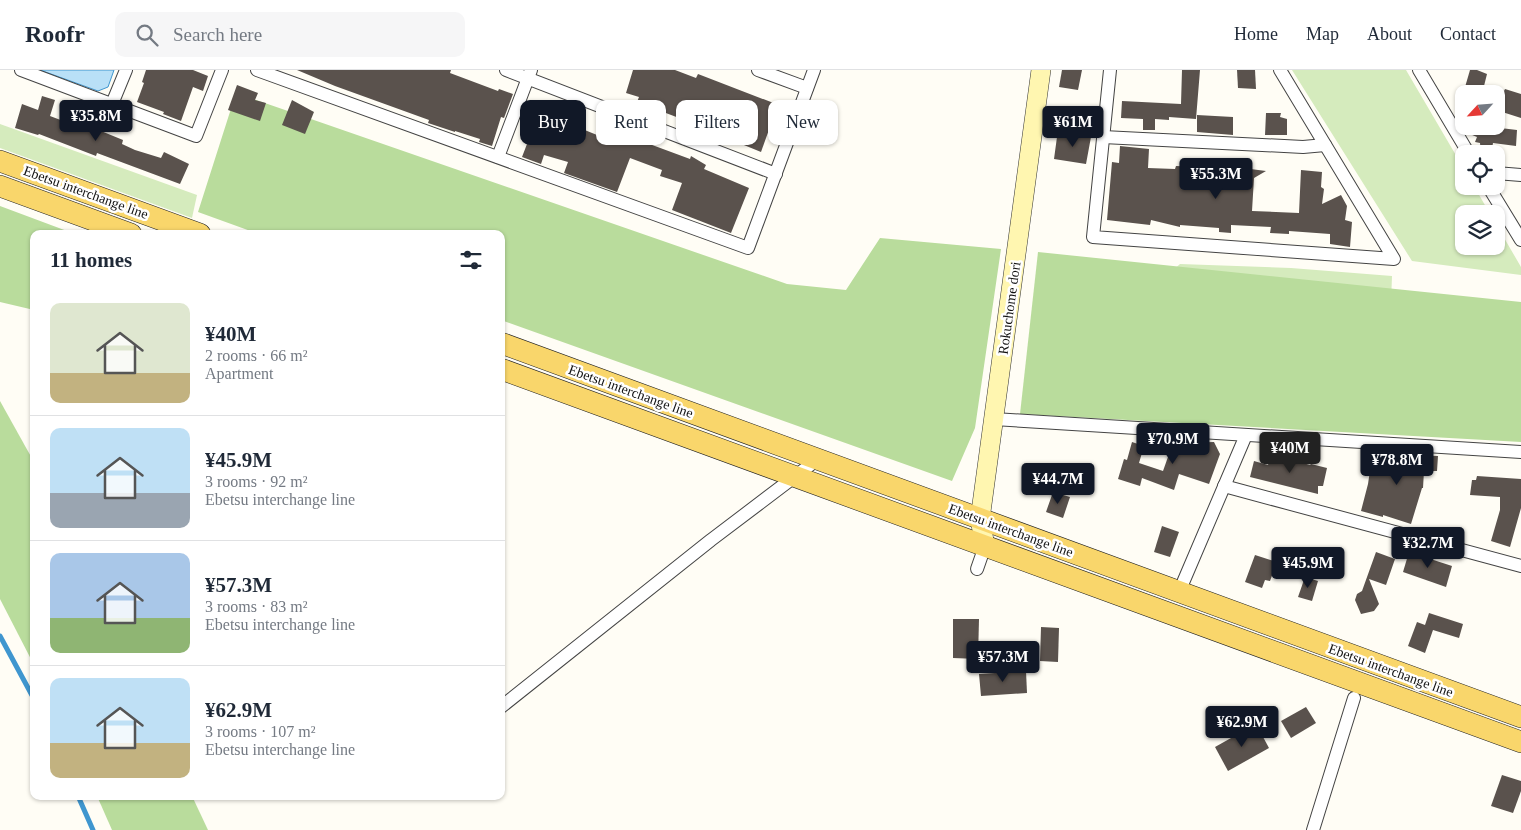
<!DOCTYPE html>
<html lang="en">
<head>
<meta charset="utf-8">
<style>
  body { margin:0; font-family:Georgia,serif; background:#f6f6f7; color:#1f2937; height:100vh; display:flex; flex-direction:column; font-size:19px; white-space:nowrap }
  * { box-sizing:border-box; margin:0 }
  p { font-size:16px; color:#747a83 }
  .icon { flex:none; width:28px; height:28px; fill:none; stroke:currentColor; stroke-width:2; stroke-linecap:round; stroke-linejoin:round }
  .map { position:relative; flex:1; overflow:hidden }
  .drawer { position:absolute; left:30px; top:160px; width:475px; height:570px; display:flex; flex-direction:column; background:#fff; border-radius:10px; box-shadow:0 1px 4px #0004 }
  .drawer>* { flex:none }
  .banner { position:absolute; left:520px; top:30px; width:475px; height:45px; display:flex; gap:10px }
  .needle { width:32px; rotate:244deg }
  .controls { position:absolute; left:1455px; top:15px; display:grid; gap:10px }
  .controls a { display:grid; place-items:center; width:50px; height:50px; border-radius:10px; background:#fff; box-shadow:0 1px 4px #0004; font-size:25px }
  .price { position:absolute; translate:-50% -42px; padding:0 11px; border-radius:5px; background:#111827; color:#fff; font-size:16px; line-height:32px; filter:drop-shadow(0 1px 2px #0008) }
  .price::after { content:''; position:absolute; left:50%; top:30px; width:15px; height:11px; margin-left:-8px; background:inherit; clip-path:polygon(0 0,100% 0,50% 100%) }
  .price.current { background:#222; color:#fff }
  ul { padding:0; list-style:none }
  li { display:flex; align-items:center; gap:15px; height:125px; padding:0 20px }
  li+li { border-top:1px solid #e0e1e3 }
  li span { display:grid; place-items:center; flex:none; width:140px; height:100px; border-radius:10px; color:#555 }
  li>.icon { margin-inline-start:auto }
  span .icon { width:60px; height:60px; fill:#fffc; stroke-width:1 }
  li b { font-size:21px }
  h2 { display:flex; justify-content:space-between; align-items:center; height:60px; padding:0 20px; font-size:21px }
  .pill { padding:0 18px; border-radius:10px; background:#fff; box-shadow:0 1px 4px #0004; font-size:18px; line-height:45px }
  .pill.current { background:#111827; color:#fff }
  header { display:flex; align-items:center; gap:30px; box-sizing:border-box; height:70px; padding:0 25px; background:#fff; border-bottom:1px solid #e0e1e3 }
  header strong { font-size:24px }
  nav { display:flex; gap:28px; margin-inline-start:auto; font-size:18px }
  .search { width:350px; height:45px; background:#f6f6f7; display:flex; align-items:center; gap:12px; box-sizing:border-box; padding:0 18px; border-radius:10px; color:#747a83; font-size:19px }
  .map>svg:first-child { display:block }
  .green { fill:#d5ebbd }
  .forest { fill:#b9dc9c }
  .water { fill:#b9e0f7; stroke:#3f96cf }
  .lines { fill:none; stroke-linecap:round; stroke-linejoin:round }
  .stream { stroke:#3f96cf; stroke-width:5 }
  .building { fill:#5a524d }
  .street-casing { stroke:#444; stroke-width:14 }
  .secondary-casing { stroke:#333; stroke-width:20 }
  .primary-casing { stroke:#222; stroke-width:22 }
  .street { stroke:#fff; stroke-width:12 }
  .secondary { stroke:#fff6b0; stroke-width:19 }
  .primary { stroke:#f9d66b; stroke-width:21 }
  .labels { text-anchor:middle; stroke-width:5; stroke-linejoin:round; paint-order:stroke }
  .street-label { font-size:14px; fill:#111; stroke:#fff }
</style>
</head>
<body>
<header>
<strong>Roofr</strong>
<div class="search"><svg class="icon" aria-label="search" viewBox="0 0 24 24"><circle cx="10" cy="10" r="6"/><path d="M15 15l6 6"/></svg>Search here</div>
<nav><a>Home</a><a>Map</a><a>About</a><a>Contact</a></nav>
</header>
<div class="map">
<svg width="1521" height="760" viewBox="0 0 1521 760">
  <rect width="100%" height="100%" fill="#fffdf5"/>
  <g class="green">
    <path d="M1292 0H1406L1464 99V116H1474L1490 144H1464V176H1496V154L1521 197V205L1412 191Z"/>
    <path d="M0 54 197 125 192 148 0 78Z"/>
    <path d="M1180 194 1291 198 1392 206 1389 286 1152 219Z"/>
  </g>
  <g class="forest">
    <path d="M236 23 787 214 846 220 880 168 1001 179 975 358 952 411 501 250V164H259L198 142Z"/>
    <path d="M0 136 75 164H34V240L0 232Z"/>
    <path d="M1038 182 1521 232V372L1020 344Z"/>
    <path d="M0 331 34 392V595L0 529Z"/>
    <path d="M97 726H192L208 760H112Z"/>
  </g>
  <path class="water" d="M40 0H114L108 17 98 21Z"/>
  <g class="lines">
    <g class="stream">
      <path d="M0 566 34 629"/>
      <path d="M78 726 93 760"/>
    </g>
  </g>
  <g class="building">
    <path d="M146 0H193L208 6 203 21 193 17 181 51 163 44 164 42 137 32 144 13 142 12Z"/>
    <path d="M297 0H451L450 3 498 21 499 19 513 24 504 48 501 47 492 76 479 72 480 69 455 61V62L428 53 429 50 335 16Z"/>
    <path d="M633 0H675L696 8 698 4 789 39 781 58 771 54 761 82 739 73 740 70 703 59 706 52 680 44 679 48 637 32 639 27 626 23Z"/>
    <path d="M1062 0H1082L1078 20 1059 17Z"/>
    <path d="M1182 0H1200L1196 49 1169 47V50L1155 49V60H1143V49L1121 48 1122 31 1181 34Z"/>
    <path d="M1237 0H1255L1256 19 1238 18Z"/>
    <path d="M1470 0H1477L1487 4 1482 24H1463Z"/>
    <path d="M237 15 258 23 255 30 266 33 260 51 228 40Z"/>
    <path d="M1496 19 1504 21 1505 19 1521 24V48L1496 40Z"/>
    <path d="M42 26 55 30 50 46 79 57 80 54 101 61 123 70 122 74 135 80 161 88 164 82 189 94 180 114 97 83 96 86 39 64 38 65 15 58 22 34 38 40Z"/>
    <path d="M292 30 314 42 305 64 282 55Z"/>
    <path d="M541 42 565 51V52L597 65 598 61 635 74 636 69 690 89 691 86 706 95 704 99 749 118 731 163 672 140 682 113 660 106 662 100 630 88 617 122 564 103 568 92 544 85 541 94 522 87 532 61 535 62Z"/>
    <path d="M1266 43H1281L1280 47 1287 49V65H1265Z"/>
    <path d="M1197 45 1233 47V65L1197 62Z"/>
    <path d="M1460 53 1464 54V56H1484L1517 60 1516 76 1493 73 1491 84H1481L1480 73 1475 72 1477 67 1465 62Z"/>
    <path d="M1063 64 1078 66 1079 64 1091 67 1086 94 1054 89 1057 67H1063Z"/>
    <path d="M1120 76 1149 79 1148 98 1175 99 1176 96 1200 97 1199 104 1235 106V97L1266 101 1254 108 1252 141 1299 143 1301 100 1322 102 1321 117 1324 119 1322 134 1341 125 1347 136 1345 150 1352 152 1350 177 1330 174V164L1289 161V164L1270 163 1271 157 1231 155V163L1219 162V158L1180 155V157L1151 150 1150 155 1107 150 1112 92 1119 93Z"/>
    <path d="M1174 370 1184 373 1214 372 1220 384 1209 414 1179 404 1174 420 1142 408 1140 416 1118 409 1124 389 1127 390 1132 372 1144 376 1139 393 1163 401Z"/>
    <path d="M1271 384 1310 395 1311 394 1327 398 1323 416H1318V424L1250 407 1254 391 1268 395Z"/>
    <path d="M1407 385 1438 386 1437 401H1424L1423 418H1422L1411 454 1383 445V447L1361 441 1368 414 1372 387 1407 390Z"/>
    <path d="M1477 406 1521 409V438L1510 477 1491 471 1500 440V427L1470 425 1472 410H1476Z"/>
    <path d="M1053 422 1070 427 1063 448 1046 442Z"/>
    <path d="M1162 456 1179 462 1170 487 1154 482Z"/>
    <path d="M1376 482 1395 489 1386 515 1369 509 1379 534 1374 541 1361 544 1355 530 1357 524 1362 521Z"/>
    <path d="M1409 482 1452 496 1446 517 1403 502Z"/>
    <path d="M1255 485 1277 492 1270 511 1265 510 1262 518 1245 512Z"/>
    <path d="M1305 507 1318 511 1312 531 1298 527Z"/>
    <path d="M1429 543 1463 554 1459 568 1433 560 1425 583 1408 576 1417 552 1425 555Z"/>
    <path d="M953 549H979L978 589 953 588Z"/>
    <path d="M1041 557 1059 558 1058 592 1040 591Z"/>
    <path d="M1026 601 1027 623 981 626 979 604Z"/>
    <path d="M1306 637 1316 653 1291 668 1281 651Z"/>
    <path d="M1256 654 1269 678 1228 701 1215 677Z"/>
    <path d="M1502 705 1521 711V721L1513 743 1491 736Z"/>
  </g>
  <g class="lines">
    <g class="street-casing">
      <g id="street">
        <path d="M21 0 196 66 222 0"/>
        <path d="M257 0 748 178 814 0"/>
        <path d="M506 0 776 104"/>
        <path d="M758 0 807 18"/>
        <path d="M1110 0 1093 167 1394 189 1280 0"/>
        <path d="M1419 0 1469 84"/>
        <path d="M112 34 126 0"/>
        <path d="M1103 67 1303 77 1325 75"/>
        <path d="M498 87 531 0"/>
        <path d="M1496 103 1521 105"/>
        <path d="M1488 116 1521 170"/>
        <path d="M994 349 1521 382"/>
        <path d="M1224 416 1521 496"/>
        <path d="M977 499 985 476"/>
        <path d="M1179 522 1246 365"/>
        <path d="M501 637 711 470 818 389"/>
        <path d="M1313 760 1354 628"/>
      </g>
    </g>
    <g class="secondary-casing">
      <path id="secondary" d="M985 476 980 449 1041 0"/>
    </g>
    <g class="primary-casing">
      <g id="primary">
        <path d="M0 91 200 164"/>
        <path d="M0 116 131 164"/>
        <path d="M501 273 1521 647"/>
        <path d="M501 299 1521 672"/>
      </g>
    </g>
    <use href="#street" class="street"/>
    <use href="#secondary" class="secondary"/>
    <use href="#primary" class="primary"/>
  </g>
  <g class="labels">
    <g class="street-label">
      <text transform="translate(86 122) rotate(20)" y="5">Ebetsu interchange line</text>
      <text transform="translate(1009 238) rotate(-82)" y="5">Rokuchome dori</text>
      <text transform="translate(631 321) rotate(20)" y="5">Ebetsu interchange line</text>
      <text transform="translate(1011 460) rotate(20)" y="5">Ebetsu interchange line</text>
      <text transform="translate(1391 600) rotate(20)" y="5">Ebetsu interchange line</text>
    </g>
  </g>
</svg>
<div class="controls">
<a><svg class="needle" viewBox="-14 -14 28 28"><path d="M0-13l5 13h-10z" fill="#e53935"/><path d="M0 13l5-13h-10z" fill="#747a83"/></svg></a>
<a><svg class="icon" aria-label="locate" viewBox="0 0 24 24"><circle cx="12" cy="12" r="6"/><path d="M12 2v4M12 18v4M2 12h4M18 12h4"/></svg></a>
<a><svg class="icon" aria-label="layers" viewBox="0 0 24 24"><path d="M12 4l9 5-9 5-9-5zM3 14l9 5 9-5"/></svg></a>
</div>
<b class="price" style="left:96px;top:72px">¥35.8M</b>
<b class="price" style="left:1073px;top:78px">¥61M</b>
<b class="price" style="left:1216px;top:130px">¥55.3M</b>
<b class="price" style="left:1173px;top:395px">¥70.9M</b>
<b class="price current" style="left:1290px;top:404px">¥40M</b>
<b class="price" style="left:1397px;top:416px">¥78.8M</b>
<b class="price" style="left:1058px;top:435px">¥44.7M</b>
<b class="price" style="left:1428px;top:499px">¥32.7M</b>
<b class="price" style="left:1308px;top:519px">¥45.9M</b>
<b class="price" style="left:1003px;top:613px">¥57.3M</b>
<b class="price" style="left:1242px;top:678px">¥62.9M</b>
<div class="banner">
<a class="pill current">Buy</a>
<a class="pill">Rent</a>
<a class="pill">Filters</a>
<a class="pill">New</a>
</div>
<section class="drawer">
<h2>11 homes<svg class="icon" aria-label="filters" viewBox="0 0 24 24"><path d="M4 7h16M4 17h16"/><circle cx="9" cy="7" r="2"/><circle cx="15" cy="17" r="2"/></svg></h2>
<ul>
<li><span style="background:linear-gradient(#dfe7d0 70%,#c2b280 0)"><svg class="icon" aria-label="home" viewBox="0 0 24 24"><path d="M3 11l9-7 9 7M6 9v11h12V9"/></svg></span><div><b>¥40M</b><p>2 rooms · 66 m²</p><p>Apartment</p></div></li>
<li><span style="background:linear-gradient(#bfe0f5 65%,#9aa5b1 0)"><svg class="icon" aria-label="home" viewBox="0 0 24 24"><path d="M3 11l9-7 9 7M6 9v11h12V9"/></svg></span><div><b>¥45.9M</b><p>3 rooms · 92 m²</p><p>Ebetsu interchange line</p></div></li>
<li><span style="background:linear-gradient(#a9c7e8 65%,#8fb573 0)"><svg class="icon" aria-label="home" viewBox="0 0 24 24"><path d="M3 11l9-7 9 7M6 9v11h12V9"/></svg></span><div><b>¥57.3M</b><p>3 rooms · 83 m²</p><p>Ebetsu interchange line</p></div></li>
<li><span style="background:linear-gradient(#bfe0f5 65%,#c2b280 0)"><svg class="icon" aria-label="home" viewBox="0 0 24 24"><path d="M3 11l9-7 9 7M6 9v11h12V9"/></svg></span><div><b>¥62.9M</b><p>3 rooms · 107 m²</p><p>Ebetsu interchange line</p></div></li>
</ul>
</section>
</div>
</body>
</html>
